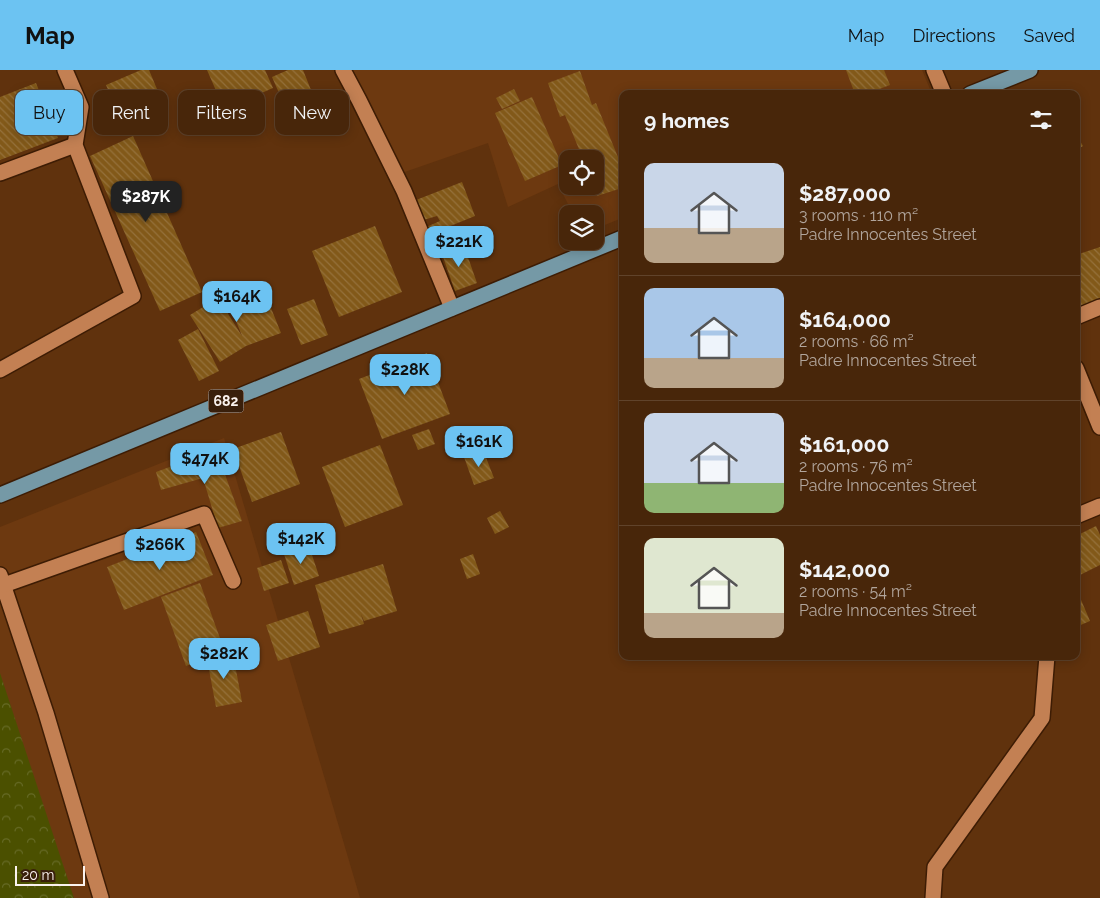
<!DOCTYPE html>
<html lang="en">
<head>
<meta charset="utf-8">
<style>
  body { margin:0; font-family:Raleway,sans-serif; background:#4f2e13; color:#f1f3f6; height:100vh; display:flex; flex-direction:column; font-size:19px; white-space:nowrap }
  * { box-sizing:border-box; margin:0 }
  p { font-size:16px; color:#b1a59c }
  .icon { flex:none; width:28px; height:28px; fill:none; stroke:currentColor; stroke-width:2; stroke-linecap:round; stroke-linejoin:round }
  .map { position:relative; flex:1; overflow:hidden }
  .side { position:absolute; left:619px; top:20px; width:461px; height:570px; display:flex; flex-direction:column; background:#48260a; border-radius:10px; box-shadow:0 2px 12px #0003,0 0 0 1px #60432b }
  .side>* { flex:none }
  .guide { position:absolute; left:15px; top:20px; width:475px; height:45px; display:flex; gap:10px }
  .controls { position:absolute; left:559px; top:80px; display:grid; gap:10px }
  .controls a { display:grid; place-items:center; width:45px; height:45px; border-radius:10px; background:#48260a; box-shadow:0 2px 12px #0003,0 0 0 1px #60432b; font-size:25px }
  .scale { position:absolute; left:15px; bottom:12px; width:70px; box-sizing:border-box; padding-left:5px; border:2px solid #faf2ee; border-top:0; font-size:14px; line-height:18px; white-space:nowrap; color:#faf2ee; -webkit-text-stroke:4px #391f0b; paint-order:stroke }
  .price { position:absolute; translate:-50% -42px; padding:0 11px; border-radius:10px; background:#6cc3f2; color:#111; font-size:16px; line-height:32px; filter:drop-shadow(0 1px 2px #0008) }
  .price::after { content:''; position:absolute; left:50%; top:30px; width:15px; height:11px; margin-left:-8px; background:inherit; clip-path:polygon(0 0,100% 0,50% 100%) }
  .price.current { background:#222; color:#fff }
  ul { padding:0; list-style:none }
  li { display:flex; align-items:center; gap:15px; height:125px; padding:0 25px }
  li+li { border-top:1px solid #60432b }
  li span { display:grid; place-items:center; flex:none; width:140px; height:100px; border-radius:10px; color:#555 }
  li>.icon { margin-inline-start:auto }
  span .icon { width:60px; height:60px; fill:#fffc; stroke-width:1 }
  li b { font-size:21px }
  h2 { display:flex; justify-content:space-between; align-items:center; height:60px; padding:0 25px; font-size:21px }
  .chip { padding:0 18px; border-radius:10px; background:#48260a; box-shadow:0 2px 12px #0003,0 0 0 1px #60432b; font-size:18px; line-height:45px }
  .chip.current { background:#6cc3f2; color:#111 }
  header { display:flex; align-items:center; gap:30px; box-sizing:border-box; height:70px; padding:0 25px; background:#6cc3f2; color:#111 }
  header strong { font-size:24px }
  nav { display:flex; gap:28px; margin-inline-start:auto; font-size:18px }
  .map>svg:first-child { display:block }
  .built { fill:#6d3910; fill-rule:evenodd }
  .park { fill:url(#park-crowns) }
  .building { fill:url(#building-back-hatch) }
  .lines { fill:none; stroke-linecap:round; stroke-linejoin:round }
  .minor-casing { stroke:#3d1c04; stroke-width:18 }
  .major-casing { stroke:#3d1c04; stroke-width:18 }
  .minor { stroke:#c38053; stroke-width:15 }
  .major { stroke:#7599a6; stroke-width:15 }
  .labels { text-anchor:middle; stroke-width:5; stroke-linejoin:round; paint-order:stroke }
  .shield { fill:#391f0b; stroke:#c0b3aa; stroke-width:1 }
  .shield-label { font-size:14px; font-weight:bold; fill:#faf2ee }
</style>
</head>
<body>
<header>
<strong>Map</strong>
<nav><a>Map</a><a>Directions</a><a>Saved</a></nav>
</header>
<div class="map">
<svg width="1100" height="828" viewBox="0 0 1100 828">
  <defs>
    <pattern id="park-crowns" width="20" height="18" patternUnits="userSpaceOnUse" patternTransform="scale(1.25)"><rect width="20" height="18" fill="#4b5000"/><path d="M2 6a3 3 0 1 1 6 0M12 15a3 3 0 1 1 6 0" fill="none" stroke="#666a26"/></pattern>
    <pattern id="building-back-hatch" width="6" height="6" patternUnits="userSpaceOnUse" patternTransform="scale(1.25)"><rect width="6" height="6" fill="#825919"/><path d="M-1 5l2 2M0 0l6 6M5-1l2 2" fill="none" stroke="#95713b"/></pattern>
  </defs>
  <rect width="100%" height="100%" fill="#60320d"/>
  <g class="built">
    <path d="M347 0H922L932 24H622V148L595 159V144H573L558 114 508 137 488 73 396 105ZM568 89H595V116H568Z"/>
    <path d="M224 368 360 828H0V457Z"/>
  </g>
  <path class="park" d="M0 603 74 828H0Z"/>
  <g class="building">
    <path d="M141 0H149L167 43 126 61 106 15Z"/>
    <path d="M207 0H265L273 18 224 39Z"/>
    <path d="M288 0H303L311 20 283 32 272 7Z"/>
    <path d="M846 0H884L890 15 866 24H855Z"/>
    <path d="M580 1 592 35 596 33 622 97V118L597 126 593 116H595V89H583L565 45 560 47 548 13Z"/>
    <path d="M36 13 58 68 0 90V27Z"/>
    <path d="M514 19 520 31 502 39 496 28Z"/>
    <path d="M532 27 562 95 525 111 495 43Z"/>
    <path d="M1076 64 1083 76 1076 80Z"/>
    <path d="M133 66 202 222 160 241 90 86Z"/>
    <path d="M462 112 475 146 443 159 447 167 431 174 424 158 440 151 437 146 420 151 411 132Z"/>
    <path d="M375 156 402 222 339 247 312 181Z"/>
    <path d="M464 176 477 213 455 221 442 184Z"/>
    <path d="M1100 177V233L1076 241V185Z"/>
    <path d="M263 218 281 263 246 276 220 292 190 245 218 228 242 266 228 231Z"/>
    <path d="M314 229 328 265 301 275 287 239Z"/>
    <path d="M198 259 219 301 199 311 178 270Z"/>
    <path d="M427 283 450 344 382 369 359 309Z"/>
    <path d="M429 359 435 374 418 380 412 365Z"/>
    <path d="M281 362 300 414 252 432 233 379Z"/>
    <path d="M380 375 403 435 345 457 322 397Z"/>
    <path d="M216 380 242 451 218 458 203 408 161 420 156 402Z"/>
    <path d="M483 380 494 408 474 415 464 387Z"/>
    <path d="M500 441 509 457 495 464 487 448Z"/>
    <path d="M1096 456 1100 465V495L1076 507V466Z"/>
    <path d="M196 462 213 505 124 540 107 497Z"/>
    <path d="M309 476 319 506 294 515 284 484Z"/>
    <path d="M473 484 480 504 467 509 460 489Z"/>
    <path d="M281 490 289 513 264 521 257 498Z"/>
    <path d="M383 494 397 541 364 551 361 544 364 554 329 564 315 515Z"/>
    <path d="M200 513 225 582 186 596 161 527Z"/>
    <path d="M1076 518 1090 551 1076 557Z"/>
    <path d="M308 541 320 577 278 591 266 555Z"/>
    <path d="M233 584 242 632 216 637 207 589Z"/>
  </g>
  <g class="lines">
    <g class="minor-casing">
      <g id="minor">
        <path d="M343 0 359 30 404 121 452 238"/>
        <path d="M934 0 944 24"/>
        <path d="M0 103 75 75"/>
        <path d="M1076 247 1100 237"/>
        <path d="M1076 298 1100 357"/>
        <path d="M0 300 133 226 75 75 81 37 65 0"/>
        <path d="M1076 446 1100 436"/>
        <path d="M0 505 46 643 101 828"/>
        <path d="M4 515 204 444 233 511"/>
        <path d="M933 828 935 797 1042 648 1047 586"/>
      </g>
    </g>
    <g class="major-casing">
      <g id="major">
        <path d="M970 24 1030 0"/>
        <path d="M0 425 622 168"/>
      </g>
    </g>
    <use href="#minor" class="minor"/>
    <use href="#major" class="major"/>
  </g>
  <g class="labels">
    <rect class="shield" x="208.5" y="319.5" width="35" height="23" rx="4"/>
    <g class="shield-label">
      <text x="226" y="336">682</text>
    </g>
  </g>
</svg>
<div class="controls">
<a><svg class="icon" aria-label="locate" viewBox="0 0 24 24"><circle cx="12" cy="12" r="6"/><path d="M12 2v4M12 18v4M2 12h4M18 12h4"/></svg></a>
<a><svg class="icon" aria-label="layers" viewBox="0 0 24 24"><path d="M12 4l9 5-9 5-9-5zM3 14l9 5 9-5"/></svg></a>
</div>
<div class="scale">20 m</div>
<b class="price current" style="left:146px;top:153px">$287K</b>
<b class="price" style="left:459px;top:198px">$221K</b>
<b class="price" style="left:237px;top:253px">$164K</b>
<b class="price" style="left:405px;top:326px">$228K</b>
<b class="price" style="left:479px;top:398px">$161K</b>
<b class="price" style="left:205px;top:415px">$474K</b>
<b class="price" style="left:301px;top:495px">$142K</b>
<b class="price" style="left:160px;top:501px">$266K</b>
<b class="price" style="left:224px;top:610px">$282K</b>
<div class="guide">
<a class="chip current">Buy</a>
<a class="chip">Rent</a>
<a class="chip">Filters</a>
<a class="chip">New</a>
</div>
<section class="side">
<h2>9 homes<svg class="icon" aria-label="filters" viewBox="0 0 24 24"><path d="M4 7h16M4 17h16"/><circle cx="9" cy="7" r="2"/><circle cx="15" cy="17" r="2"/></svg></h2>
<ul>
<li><span style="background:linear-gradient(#c9d6e8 65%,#b9a48a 0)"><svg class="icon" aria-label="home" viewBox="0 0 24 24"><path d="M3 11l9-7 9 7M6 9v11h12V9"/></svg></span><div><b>$287,000</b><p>3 rooms · 110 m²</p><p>Padre Innocentes Street</p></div></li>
<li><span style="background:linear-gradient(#a9c7e8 70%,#b9a48a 0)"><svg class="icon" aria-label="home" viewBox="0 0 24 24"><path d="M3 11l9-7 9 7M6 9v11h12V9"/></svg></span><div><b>$164,000</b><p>2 rooms · 66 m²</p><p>Padre Innocentes Street</p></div></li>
<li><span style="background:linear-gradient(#c9d6e8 70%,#8fb573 0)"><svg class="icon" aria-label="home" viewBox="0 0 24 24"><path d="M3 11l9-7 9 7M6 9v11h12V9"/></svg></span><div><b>$161,000</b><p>2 rooms · 76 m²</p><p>Padre Innocentes Street</p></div></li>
<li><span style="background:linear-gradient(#dfe7d0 75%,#b9a48a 0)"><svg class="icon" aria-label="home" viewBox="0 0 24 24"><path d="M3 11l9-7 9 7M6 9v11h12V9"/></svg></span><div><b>$142,000</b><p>2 rooms · 54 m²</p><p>Padre Innocentes Street</p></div></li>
</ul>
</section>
</div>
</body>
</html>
